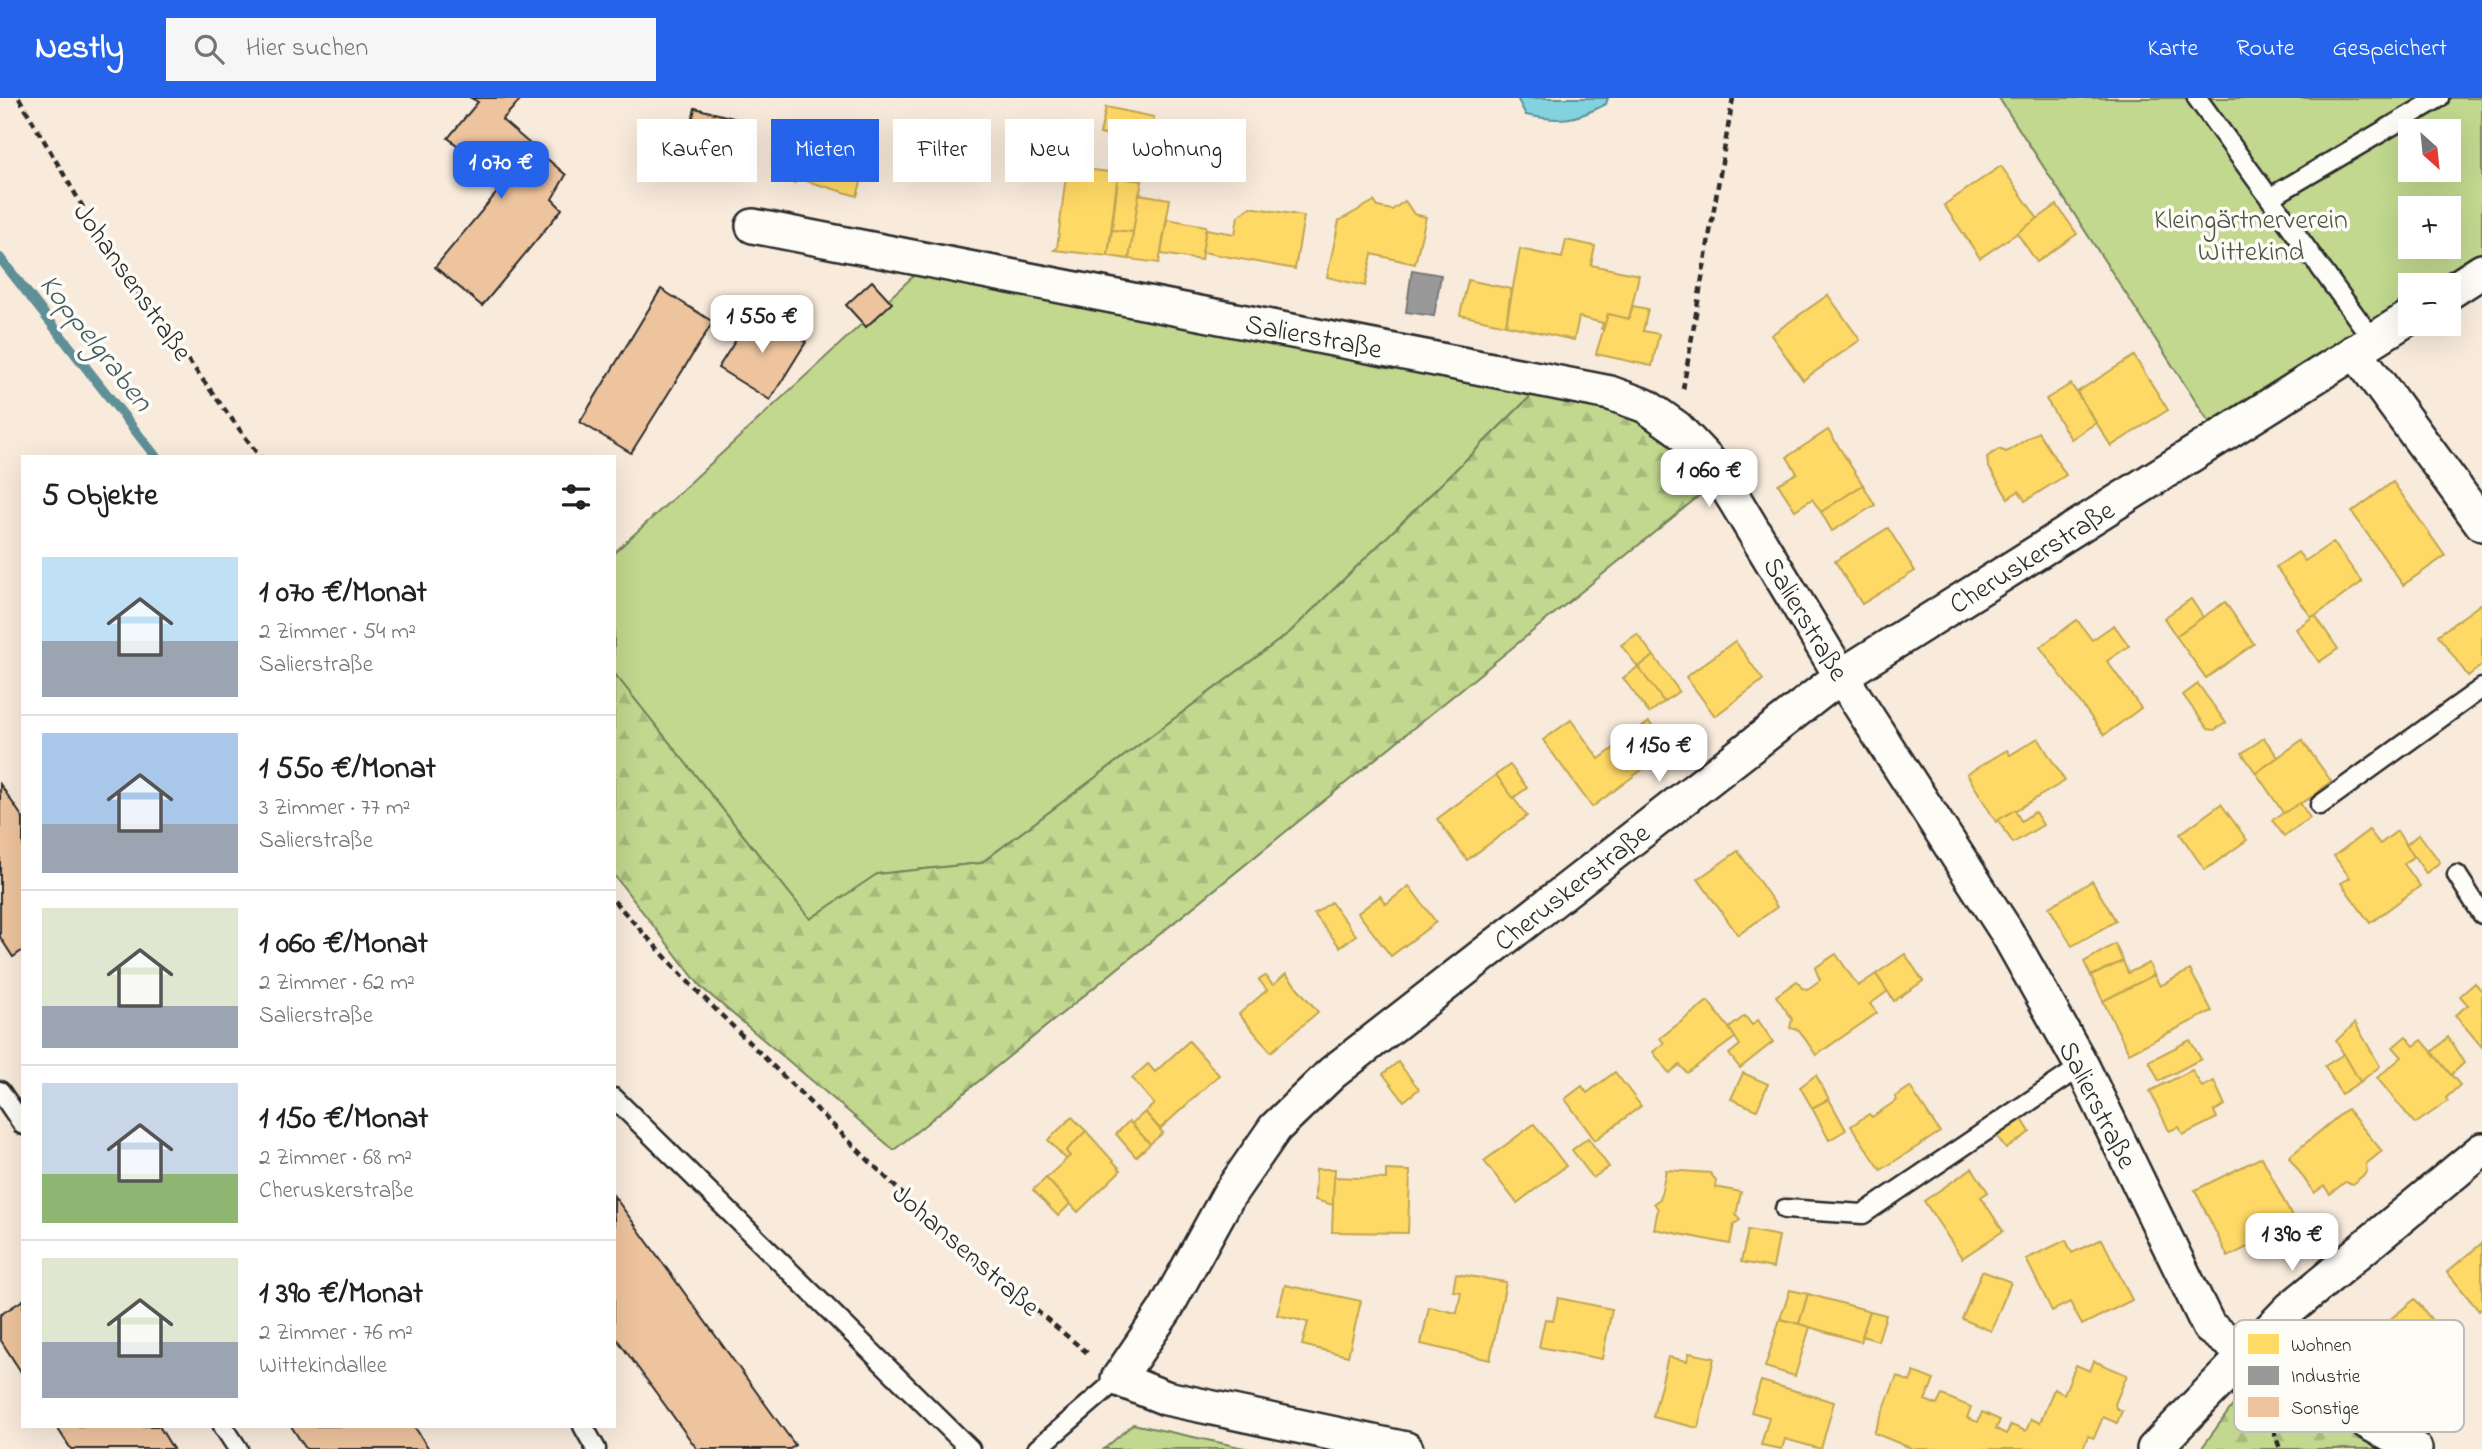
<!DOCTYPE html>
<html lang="de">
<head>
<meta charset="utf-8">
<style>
  body { margin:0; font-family:"Indie Flower",sans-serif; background:#f6f6f6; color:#202124; height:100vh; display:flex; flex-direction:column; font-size:26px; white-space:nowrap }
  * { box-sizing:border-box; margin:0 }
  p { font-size:23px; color:#757577 }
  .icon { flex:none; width:38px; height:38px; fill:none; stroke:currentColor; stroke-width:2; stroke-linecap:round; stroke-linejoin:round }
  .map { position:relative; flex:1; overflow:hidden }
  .drawer { position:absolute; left:21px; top:357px; width:595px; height:973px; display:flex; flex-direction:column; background:#fff; border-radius:0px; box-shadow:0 7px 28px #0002 }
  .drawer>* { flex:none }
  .banner { position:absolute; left:637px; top:21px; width:665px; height:63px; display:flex; gap:14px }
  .needle { width:46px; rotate:153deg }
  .controls { position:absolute; left:2398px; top:21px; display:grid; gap:14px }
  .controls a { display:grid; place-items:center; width:63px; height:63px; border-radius:0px; background:#fff; box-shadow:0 7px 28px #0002; font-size:35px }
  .price { position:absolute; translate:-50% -60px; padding:0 16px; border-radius:14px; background:#fff; color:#222; font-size:23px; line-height:46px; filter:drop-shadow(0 2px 4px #0008) }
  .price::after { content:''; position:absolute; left:50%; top:42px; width:21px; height:16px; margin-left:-10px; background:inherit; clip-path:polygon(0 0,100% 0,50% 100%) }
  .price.selected { background:#2563eb; color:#fff }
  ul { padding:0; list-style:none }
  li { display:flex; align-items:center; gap:21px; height:175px; padding:0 21px }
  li+li { border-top:2px solid #e0e0e0 }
  li span { display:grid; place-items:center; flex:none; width:196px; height:140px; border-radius:0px; color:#555 }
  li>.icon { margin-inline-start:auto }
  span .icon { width:84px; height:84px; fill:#fffc; stroke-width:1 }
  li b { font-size:30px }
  h2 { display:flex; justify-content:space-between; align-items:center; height:84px; padding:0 21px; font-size:30px }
  .chip { padding:0 24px; border-radius:0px; background:#fff; box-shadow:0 7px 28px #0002; font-size:24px; line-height:63px }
  .chip.selected { background:#2563eb; color:#fff }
  header { display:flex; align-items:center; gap:42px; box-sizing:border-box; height:98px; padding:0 35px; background:#2563eb; color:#fff }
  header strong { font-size:33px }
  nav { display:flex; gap:38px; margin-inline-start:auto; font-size:24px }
  .search { width:490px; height:63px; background:#f6f6f6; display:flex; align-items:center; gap:18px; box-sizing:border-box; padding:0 24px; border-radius:0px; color:#757577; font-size:26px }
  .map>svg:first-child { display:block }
  .green { fill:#c1d88e; stroke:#76825c; stroke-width:2; fill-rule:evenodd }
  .forest { fill:url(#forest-firs); stroke:#76825c; stroke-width:2 }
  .water { fill:#82d2df; stroke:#5f8f97; stroke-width:2 }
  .homes { fill:#ffd966; stroke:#bfa554; stroke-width:2 }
  .industry { fill:#999; stroke:#787878; stroke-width:2 }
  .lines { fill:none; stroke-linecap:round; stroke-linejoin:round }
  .stream { stroke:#5f8f97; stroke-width:10 }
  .building { fill:#eec49e; stroke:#2b2b2b; stroke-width:2 }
  .service-casing { stroke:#2b2b2b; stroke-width:23 }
  .minor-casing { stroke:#2b2b2b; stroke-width:38 }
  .path { stroke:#2b2b2b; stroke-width:4.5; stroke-dasharray:7 5; stroke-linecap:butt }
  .service { stroke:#fdfcf7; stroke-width:18 }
  .minor { stroke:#fdfcf7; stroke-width:33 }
  .labels { text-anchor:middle; stroke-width:7; stroke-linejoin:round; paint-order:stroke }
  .park-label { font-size:28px; fill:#505644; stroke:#fdfcf7 }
  .street-label { font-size:28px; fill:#2b2b2b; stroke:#fdfcf7 }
  .water-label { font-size:30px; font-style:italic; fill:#455d61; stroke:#fdfcf7 }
  .key { fill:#fdfcf7; stroke:#bebdba; stroke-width:2 }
  .key-label { font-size:19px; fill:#2b2b2b }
</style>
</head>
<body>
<header>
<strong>Nestly</strong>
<div class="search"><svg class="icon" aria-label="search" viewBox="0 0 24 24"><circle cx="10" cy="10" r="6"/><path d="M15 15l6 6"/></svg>Hier suchen</div>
<nav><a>Karte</a><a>Route</a><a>Gespeichert</a></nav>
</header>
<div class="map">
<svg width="2482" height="1351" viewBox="0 0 2482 1351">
  <defs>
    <pattern id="forest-firs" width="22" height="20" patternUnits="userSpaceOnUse" patternTransform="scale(1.75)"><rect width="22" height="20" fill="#c1d88e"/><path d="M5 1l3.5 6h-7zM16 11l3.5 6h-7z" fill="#a6ba7b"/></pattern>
  </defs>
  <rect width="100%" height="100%" fill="#f8ebdc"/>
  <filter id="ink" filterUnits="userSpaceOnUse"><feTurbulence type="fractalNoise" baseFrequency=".0143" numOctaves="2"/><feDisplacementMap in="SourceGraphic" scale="14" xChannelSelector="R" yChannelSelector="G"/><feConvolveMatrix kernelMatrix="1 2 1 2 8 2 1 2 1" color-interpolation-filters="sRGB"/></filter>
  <g filter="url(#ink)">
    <g class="green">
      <path d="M1999 0H2482V154L2428 187H2410V199L2209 324ZM2410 33H2448V72H2410ZM2410 110H2448V149H2410Z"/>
      <path d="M921 171 1535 294 1290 534 981 765 878 776 810 821 614 575V455Z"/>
      <path d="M1133 1326 1249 1351H1104Z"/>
    </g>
    <g class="forest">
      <path d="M1535 294 1655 318 1715 385 894 1052 701 889 614 777V575L810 821 877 776 981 765 1290 534Z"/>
      <path d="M2242 1295 2324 1315 2386 1351H2201Z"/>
    </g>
    <path class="water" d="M1517 0H1608L1606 6C1574 23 1560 24 1526 17Z"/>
    <g class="homes">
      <path d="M1106 9 1154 19 1149 47 1100 36Z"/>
      <path d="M786 26 824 37 810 84 796 80 804 48 782 44Z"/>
      <path d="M824 37 871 51 857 98 810 84Z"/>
      <path d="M1128 42 1149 47 1142 83 1118 80V75L1123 76Z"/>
      <path d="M782 44 804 48 795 85 773 80Z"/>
      <path d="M2001 68 2038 121 1980 160 1944 107Z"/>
      <path d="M1067 69 1118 75 1108 158 1054 152 1057 150Z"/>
      <path d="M1118 80 1142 83 1133 134 1112 132Z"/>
      <path d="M1139 96 1170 101 1159 165 1129 161Z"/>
      <path d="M1374 103 1378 109 1392 112 1405 103 1414 116 1426 119 1415 166 1372 156 1365 188 1327 179 1339 123Z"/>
      <path d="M2057 107 2077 136 2037 164 2017 135Z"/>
      <path d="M1250 109 1304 118 1295 171 1202 154 1206 131 1235 136 1238 118Z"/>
      <path d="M1167 121 1206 128 1201 162 1161 156Z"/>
      <path d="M1112 132 1133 134 1129 161 1108 158Z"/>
      <path d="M1566 142 1595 148 1591 167 1639 177 1629 221 1608 216 1605 231H1601L1603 225 1579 219 1574 242 1506 227 1520 151 1562 160Z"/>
      <path d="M1468 182 1511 191 1506 227 1460 217Z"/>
      <path d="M1828 197 1860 242 1803 282 1771 237Z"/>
      <path d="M1633 208 1648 211 1643 233 1659 236 1652 268 1596 256 1608 216 1629 221Z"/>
      <path d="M2134 258 2168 312 2111 348 2077 294Z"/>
      <path d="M2071 286 2096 325 2071 341 2046 301Z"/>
      <path d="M1828 332 1863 387 1821 414 1812 401 1795 412 1778 386 1797 375 1787 359Z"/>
      <path d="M2038 334 2066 377 2025 403 2019 393 2008 400 1988 368 1987 359 1999 351 2006 354Z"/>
      <path d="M2393 384 2445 458 2403 487 2352 414Z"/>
      <path d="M1863 387 1875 407 1832 433 1821 414Z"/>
      <path d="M1888 430 1915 473 1862 506 1835 463Z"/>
      <path d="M2333 444 2362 484 2312 520 2276 469 2298 454 2305 463Z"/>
      <path d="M2191 501 2203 519 2176 538 2164 520Z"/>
      <path d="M2225 504 2254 546 2206 580 2176 538Z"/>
      <path d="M2482 505V567L2468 578 2438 537Z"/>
      <path d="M2315 517 2338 551 2319 564 2296 531Z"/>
      <path d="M2077 522 2092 542 2114 527 2129 548 2107 563 2141 610 2104 637 2040 549Z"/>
      <path d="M1637 536 1654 558 1638 569 1621 547Z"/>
      <path d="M1735 543 1763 582 1715 618 1686 579Z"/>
      <path d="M1654 558 1679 593 1664 604 1638 569Z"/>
      <path d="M1638 569 1664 604 1649 615 1623 580Z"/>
      <path d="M2198 586 2226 625 2214 632 2208 631 2183 597Z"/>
      <path d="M1571 622 1599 661 1649 624 1670 651 1592 709 1543 642Z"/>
      <path d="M2038 640 2065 683 1996 724 1967 676 2007 652 2010 657Z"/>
      <path d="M2264 640 2278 659 2256 675 2242 655Z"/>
      <path d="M2302 642 2331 683 2316 696 2284 716 2256 675Z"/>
      <path d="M1510 667 1527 690 1513 700 1496 677Z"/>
      <path d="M1496 677 1527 718 1467 762 1437 721Z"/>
      <path d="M2300 705 2310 720 2284 738 2272 722Z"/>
      <path d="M2221 706 2247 742 2205 772 2180 736Z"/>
      <path d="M2015 712 2021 723 2035 714 2043 727 2013 745 1998 722Z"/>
      <path d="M2369 732 2380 746 2397 733 2414 758 2404 766 2420 788 2370 825 2341 785 2350 780 2334 758Z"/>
      <path d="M2419 736 2440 764 2426 775 2406 747Z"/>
      <path d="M1738 753 1777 809 1738 837 1698 781Z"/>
      <path d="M2092 783 2116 823 2072 848 2049 809Z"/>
      <path d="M1409 788 1436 824 1391 858 1358 815 1380 798 1386 806Z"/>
      <path d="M1331 804 1356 837 1340 849 1314 816Z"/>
      <path d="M2115 846 2123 863 2091 878 2084 864Z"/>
      <path d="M1836 856 1858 888 1876 876 1888 893 1870 906 1877 915 1816 957 1799 932 1790 930 1792 921 1776 898 1797 883 1802 890 1808 891 1820 882 1815 870Z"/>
      <path d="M1905 856 1923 883 1894 903 1876 876Z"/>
      <path d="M2123 863 2128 875 2149 865 2154 877 2103 903 2091 878Z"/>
      <path d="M2190 872 2212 913 2129 955 2103 903 2154 877 2160 888Z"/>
      <path d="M1286 876 1318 914 1271 954 1239 916 1267 892 1259 882 1265 878 1273 887Z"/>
      <path d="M2475 885 2482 893V949L2455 917 2468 907 2460 898Z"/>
      <path d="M1708 903 1736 939 1687 975 1680 967 1669 975 1653 954 1664 945 1660 940Z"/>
      <path d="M1745 918 1752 927 1758 922 1773 944 1740 970 1729 956 1740 947 1729 930Z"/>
      <path d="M2355 925 2380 968 2360 984 2336 943Z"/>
      <path d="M2406 938 2414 948 2422 942 2460 987 2446 1000 2448 1003 2415 1026 2377 980 2402 959 2393 949Z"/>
      <path d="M2448 939 2464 965 2451 977 2432 954Z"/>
      <path d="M2190 942 2201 961 2159 983 2149 963Z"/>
      <path d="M1189 943 1219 977 1160 1031 1145 1014 1154 1006 1132 980 1148 966 1155 974Z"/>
      <path d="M2344 956 2360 984 2341 996 2325 968Z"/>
      <path d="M1398 964 1419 991 1404 1003 1383 976Z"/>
      <path d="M2192 972 2202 989 2214 983 2225 1007 2214 1013 2217 1020 2183 1037 2179 1029 2169 1033 2150 993Z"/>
      <path d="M1615 974 1641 1008 1595 1042 1565 1001 1582 988 1587 995Z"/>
      <path d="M1743 975 1768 986 1757 1012 1731 1001Z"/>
      <path d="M1816 977 1829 1001 1812 1010 1800 989Z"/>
      <path d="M1910 989 1940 1034 1881 1072 1851 1028 1869 1016 1872 1019 1897 1002 1895 999Z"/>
      <path d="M1829 1001 1846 1032 1829 1042 1812 1010Z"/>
      <path d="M2347 1011 2382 1053 2366 1066 2367 1074 2353 1086 2345 1084 2330 1096 2324 1088 2314 1095 2289 1059Z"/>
      <path d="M1145 1014 1163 1035 1150 1046 1131 1026Z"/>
      <path d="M1072 1019 1086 1033 1066 1053 1070 1058 1067 1062 1048 1042Z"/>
      <path d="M2022 1021 2030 1034 2006 1051 1997 1038Z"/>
      <path d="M1129 1023 1150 1046 1136 1059 1116 1036Z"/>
      <path d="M1534 1026 1566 1068 1517 1105 1484 1063Z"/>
      <path d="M1086 1033 1121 1072 1078 1114 1046 1080 1070 1058 1066 1053Z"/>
      <path d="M1588 1040 1609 1069 1593 1080 1572 1052Z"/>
      <path d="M2262 1059 2295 1125 2228 1159 2195 1092Z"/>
      <path d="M1972 1070 1988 1094 1981 1099 2003 1133 1962 1160 1924 1103Z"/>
      <path d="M1316 1071H1335L1333 1107 1315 1102Z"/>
      <path d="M1386 1072 1410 1073 1408 1135 1332 1134 1334 1079 1386 1081Z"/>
      <path d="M1666 1072 1710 1075 1716 1082 1715 1089 1741 1094 1736 1117 1740 1122 1734 1126 1730 1146 1654 1131 1658 1111 1654 1105 1660 1101Z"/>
      <path d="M1046 1080 1070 1106 1058 1118 1033 1092Z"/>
      <path d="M1748 1132 1779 1138 1773 1170 1741 1164Z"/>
      <path d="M2102 1141 2132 1202 2082 1227 2070 1204 2052 1213 2026 1161 2066 1142 2072 1155Z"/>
      <path d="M2482 1145V1210L2479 1213 2447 1174Z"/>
      <path d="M1982 1173 2011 1184 1991 1233 1962 1221Z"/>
      <path d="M1456 1176 1506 1184 1490 1262 1421 1246 1429 1209 1457 1215 1461 1194 1453 1193Z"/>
      <path d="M1285 1187 1361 1203 1348 1258 1302 1247 1308 1224 1277 1217Z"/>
      <path d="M1790 1192 1808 1196 1799 1226 1780 1221Z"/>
      <path d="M1808 1196 1870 1213 1861 1244 1799 1226Z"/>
      <path d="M1558 1200 1612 1211 1602 1261 1539 1249 1545 1221 1553 1223Z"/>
      <path d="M2415 1201 2444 1237 2399 1274 2386 1258 2394 1252 2377 1232Z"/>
      <path d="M1870 1213 1886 1217 1878 1243 1862 1238Z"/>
      <path d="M1780 1221 1810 1229 1795 1278 1765 1269Z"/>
      <path d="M1689 1255 1714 1260 1698 1330 1653 1319 1668 1259 1687 1263Z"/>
      <path d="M2094 1263 2127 1277 2115 1306 2116 1310 2122 1313 2117 1325 2103 1319 2094 1340 2088 1338 2083 1351H1913L1874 1335 1897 1278 1910 1284 1914 1274 1934 1282 1925 1302 1937 1307 1942 1297 1971 1309 1967 1320 1978 1324 1982 1314 2000 1322 1996 1331 2006 1336 2011 1327 2026 1333 2031 1321 2040 1325 2054 1291 2064 1296 2076 1267 2090 1273Z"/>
      <path d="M1761 1283 1834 1304 1821 1351 1785 1341 1782 1351 1761 1347 1769 1319 1751 1314Z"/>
    </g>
    <path class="industry" d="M1412 172 1441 177 1434 218 1406 214Z"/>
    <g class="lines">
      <path class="stream" d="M0 160 156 359"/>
    </g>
    <g class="building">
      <path d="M471 0H522L502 22 566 77 552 101 562 111 482 208 435 169 505 85 448 40 478 4Z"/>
      <path d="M695 10 741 22 733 55 693 46 695 35 690 34Z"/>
      <path d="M872 183 892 205 866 229 846 207Z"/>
      <path d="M661 191 713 224 631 355 580 324Z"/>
      <path d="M755 212 806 244 770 302 718 270Z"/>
      <path d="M0 686 23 720V852L13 859 0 839Z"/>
      <path d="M614 1098 795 1347 790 1351H697L614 1237Z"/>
      <path d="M23 1202V1277L0 1241V1217Z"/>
      <path d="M56 1328H159L173 1351H71Z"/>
      <path d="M291 1328H414L429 1351H306Z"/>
    </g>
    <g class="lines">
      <g class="service-casing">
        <g id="service">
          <path d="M2197 0 2373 242"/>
          <path d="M2271 99 2439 0"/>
          <path d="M2320 707 2482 590"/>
          <path d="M2457 777 2482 816"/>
          <path d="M0 993 23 1027"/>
          <path d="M614 1000 970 1351"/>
          <path d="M1785 1111 1863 1116 2082 968"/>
          <path d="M223 1328 238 1351"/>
          <path d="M583 1328 596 1351"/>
          <path d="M1037 1351 1118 1281"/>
        </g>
      </g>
      <g class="minor-casing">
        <g id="minor">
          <path d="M753 128 1610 295 1646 308 1677 330 1715 370 1736 404 1841 578 2006 833 2082 968 2209 1229 2245 1255 2415 1351"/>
          <path d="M2448 195 2482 173"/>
          <path d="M2355 253 2482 426"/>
          <path d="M1406 1351 1166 1300 1118 1281 1165 1212 1228 1098 1275 1030 1332 975 1841 578 2410 219"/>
          <path d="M2154 1351 2290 1211 2482 1052"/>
        </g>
      </g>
      <g class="path">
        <path d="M19 0 114 162 260 359"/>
        <path d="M1683 291 1733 0"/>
        <path d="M614 803 693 889 934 1127 1091 1258"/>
        <path d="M2266 1308 2280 1351"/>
      </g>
      <use href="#service" class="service"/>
      <use href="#minor" class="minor"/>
    </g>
  </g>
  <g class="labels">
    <g class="park-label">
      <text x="2251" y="130">Kleingärtnerverein<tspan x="2251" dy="32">Wittekind</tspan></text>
    </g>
    <g class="street-label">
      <text transform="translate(134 183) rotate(55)" y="10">Johansenstraße</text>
      <text transform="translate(1314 237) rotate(11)" y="10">Salierstraße</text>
      <text transform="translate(2031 458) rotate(-32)" y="10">Cheruskerstraße</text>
      <text transform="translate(1807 520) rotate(59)" y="10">Salierstraße</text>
      <text transform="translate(1571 788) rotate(-38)" y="10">Cheruskerstraße</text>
      <text transform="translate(2099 1006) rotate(63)" y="10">Salierstraße</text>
      <text transform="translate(967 1151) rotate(41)" y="10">Johansenstraße</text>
    </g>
    <g class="water-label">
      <text transform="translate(97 244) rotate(52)" y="10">Koppelgraben</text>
    </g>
  </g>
  <rect x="2234" y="1222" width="230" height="112" rx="10" class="key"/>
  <rect x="2248" y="1236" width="31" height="20" fill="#ffd966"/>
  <rect x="2248" y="1268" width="31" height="19" fill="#999"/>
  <rect x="2248" y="1299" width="31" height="20" fill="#eec49e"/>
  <g class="key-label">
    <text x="2291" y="1253">Wohnen</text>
    <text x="2291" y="1284">Industrie</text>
    <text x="2291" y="1316">Sonstige</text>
  </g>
</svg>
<div class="controls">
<a><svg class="needle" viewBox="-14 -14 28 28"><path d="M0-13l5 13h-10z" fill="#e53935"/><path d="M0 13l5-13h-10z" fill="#757577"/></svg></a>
<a>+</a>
<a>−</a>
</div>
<b class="price selected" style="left:501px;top:103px">1 070 €</b>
<b class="price" style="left:762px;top:257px">1 550 €</b>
<b class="price" style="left:1709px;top:411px">1 060 €</b>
<b class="price" style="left:1659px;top:686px">1 150 €</b>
<b class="price" style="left:2292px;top:1175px">1 390 €</b>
<div class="banner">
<a class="chip">Kaufen</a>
<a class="chip selected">Mieten</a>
<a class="chip">Filter</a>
<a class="chip">Neu</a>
<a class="chip">Wohnung</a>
</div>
<section class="drawer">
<h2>5 Objekte<svg class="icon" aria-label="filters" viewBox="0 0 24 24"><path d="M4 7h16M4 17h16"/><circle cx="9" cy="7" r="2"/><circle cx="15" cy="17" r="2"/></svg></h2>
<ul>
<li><span style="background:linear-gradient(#bfe0f5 60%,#9aa5b1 0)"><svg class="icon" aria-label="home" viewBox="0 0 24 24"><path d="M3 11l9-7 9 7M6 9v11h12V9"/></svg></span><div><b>1 070 €/Monat</b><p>2 Zimmer · 54 m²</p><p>Salierstraße</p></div></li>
<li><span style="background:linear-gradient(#a9c7e8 65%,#9aa5b1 0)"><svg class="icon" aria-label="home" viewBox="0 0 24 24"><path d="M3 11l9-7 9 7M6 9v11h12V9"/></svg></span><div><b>1 550 €/Monat</b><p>3 Zimmer · 77 m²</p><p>Salierstraße</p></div></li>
<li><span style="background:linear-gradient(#dfe7d0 70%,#9aa5b1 0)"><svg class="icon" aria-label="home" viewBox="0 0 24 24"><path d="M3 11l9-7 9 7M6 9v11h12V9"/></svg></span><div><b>1 060 €/Monat</b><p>2 Zimmer · 62 m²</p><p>Salierstraße</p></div></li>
<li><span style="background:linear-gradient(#c9d6e8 65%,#8fb573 0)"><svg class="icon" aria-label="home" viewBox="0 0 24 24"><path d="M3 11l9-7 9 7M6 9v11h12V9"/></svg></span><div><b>1 150 €/Monat</b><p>2 Zimmer · 68 m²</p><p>Cheruskerstraße</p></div></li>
<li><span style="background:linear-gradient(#dfe7d0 60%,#9aa5b1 0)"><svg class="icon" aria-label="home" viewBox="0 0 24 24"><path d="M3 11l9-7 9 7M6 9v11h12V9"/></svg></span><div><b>1 390 €/Monat</b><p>2 Zimmer · 76 m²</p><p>Wittekindallee</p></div></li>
</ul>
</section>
</div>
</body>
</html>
